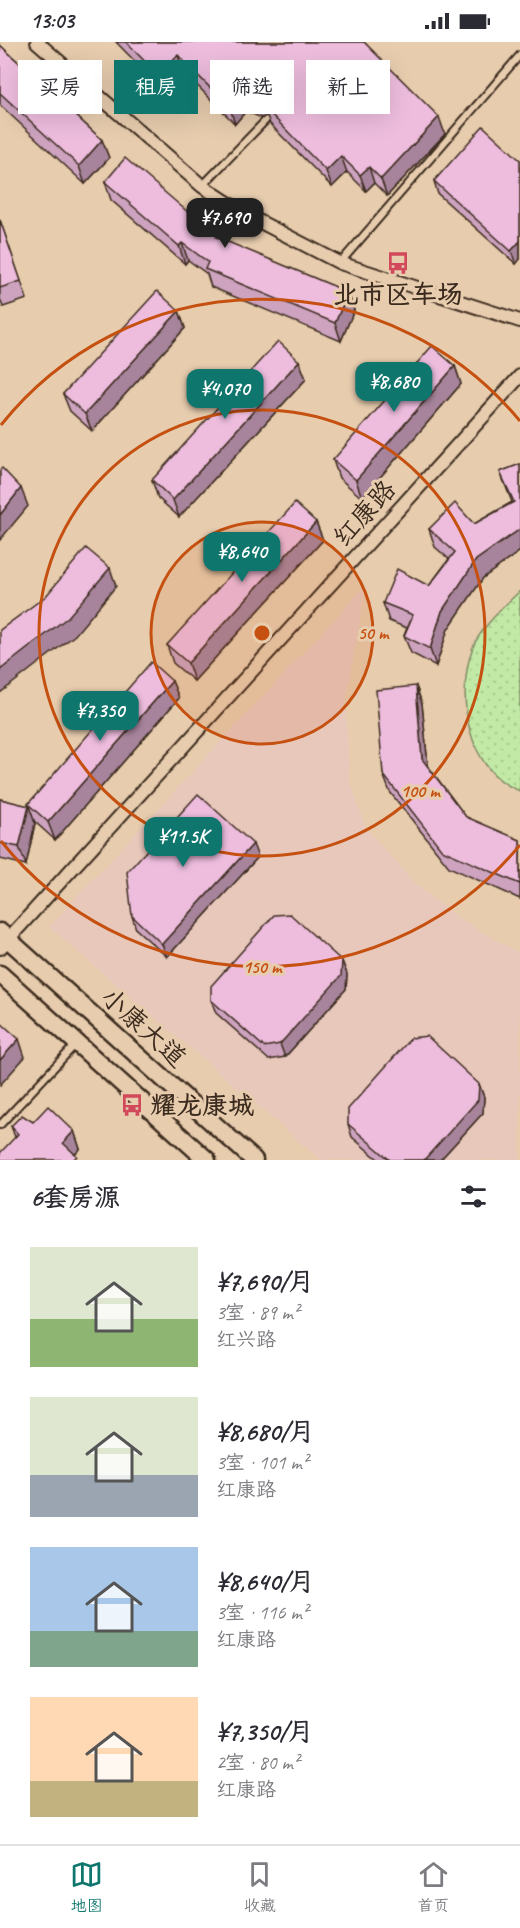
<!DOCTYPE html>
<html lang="zh">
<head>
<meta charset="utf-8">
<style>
  body { margin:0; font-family:Caveat,"LXGW WenKai TC",sans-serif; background:#f7f7f7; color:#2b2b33; height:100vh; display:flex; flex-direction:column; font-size:22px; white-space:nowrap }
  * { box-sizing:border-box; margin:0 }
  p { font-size:20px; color:#7c7c81 }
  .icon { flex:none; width:33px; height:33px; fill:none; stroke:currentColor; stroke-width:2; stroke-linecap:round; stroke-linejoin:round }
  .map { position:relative; height:1118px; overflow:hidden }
  .side { display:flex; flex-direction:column; background:#fff; flex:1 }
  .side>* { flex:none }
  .guide { position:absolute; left:18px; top:18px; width:484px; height:54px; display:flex; gap:12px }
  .price { position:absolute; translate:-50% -51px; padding:0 14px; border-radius:12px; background:#0f766e; color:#fff; font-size:20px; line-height:39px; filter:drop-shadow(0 2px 3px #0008) }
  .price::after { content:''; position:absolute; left:50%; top:36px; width:18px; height:14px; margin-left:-9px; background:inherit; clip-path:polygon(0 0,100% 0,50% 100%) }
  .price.active { background:#222; color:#fff }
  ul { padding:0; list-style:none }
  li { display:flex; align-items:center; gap:18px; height:150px; padding:0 30px }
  li span { display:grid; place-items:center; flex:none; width:168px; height:120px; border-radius:0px; color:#555 }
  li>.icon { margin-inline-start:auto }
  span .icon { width:72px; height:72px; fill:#fffc; stroke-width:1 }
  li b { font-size:26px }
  h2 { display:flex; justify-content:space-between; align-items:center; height:72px; padding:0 30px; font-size:26px }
  .chip { padding:0 21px; border-radius:0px; background:#fff; box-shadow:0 6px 24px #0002; font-size:21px; line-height:54px }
  .chip.active { background:#0f766e; color:#fff }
  .status { display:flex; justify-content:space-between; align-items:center; height:42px; padding:0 30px; background:#fff; direction:ltr }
  .status svg { height:16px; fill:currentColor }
  .tab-bar { display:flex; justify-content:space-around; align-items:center; height:84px; border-top:2px solid #e1e1e2; background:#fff; font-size:16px; color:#7c7c81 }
  .tab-bar a { display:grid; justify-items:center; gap:3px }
  .tab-bar .active { color:#0f766e }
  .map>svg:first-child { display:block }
  .built { fill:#e9c8bc }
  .grass { fill:url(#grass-dots); stroke:#7e8a62; stroke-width:1.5 }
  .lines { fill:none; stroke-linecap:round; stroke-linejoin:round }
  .lane-casing { stroke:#3b2a1e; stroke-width:10 }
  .street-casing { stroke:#3b2a1e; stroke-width:16 }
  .secondary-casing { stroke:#3b2a1e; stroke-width:21 }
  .lane { stroke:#e7ccae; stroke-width:6 }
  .street { stroke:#e7ccae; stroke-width:12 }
  .secondary { stroke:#e7ccae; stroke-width:16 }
  .wall { fill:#cda3bf; stroke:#3b2a1e; stroke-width:1.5 }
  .shaded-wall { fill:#a7849b; stroke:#3b2a1e; stroke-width:1.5 }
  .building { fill:#eebdde; stroke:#3b2a1e; stroke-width:1.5 }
  .ring { fill:none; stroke:#c55010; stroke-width:3 }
  .labels { text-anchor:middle; stroke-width:6; stroke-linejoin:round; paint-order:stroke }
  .poi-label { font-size:26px; font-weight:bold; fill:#3b2a1e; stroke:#e7ccae }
  .street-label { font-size:26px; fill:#3b2a1e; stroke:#e7ccae }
  .centre { fill:#c55010; stroke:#e7ccae; stroke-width:3 }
  .ring-label { font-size:18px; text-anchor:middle; font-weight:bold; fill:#c55010; stroke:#e7ccae; stroke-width:6; stroke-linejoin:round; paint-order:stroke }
</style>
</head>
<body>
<div class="status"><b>13:03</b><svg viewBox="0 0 49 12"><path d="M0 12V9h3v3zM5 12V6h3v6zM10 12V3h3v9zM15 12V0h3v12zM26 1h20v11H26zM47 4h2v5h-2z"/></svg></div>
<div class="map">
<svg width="520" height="1118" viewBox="0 0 520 1118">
  <defs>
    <pattern id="grass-dots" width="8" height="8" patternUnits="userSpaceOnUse" patternTransform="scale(1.5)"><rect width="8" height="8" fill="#c2eaa6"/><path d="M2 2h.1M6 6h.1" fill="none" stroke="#a8c98e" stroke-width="1.8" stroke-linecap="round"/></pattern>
  </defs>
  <rect width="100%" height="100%" fill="#e7ccae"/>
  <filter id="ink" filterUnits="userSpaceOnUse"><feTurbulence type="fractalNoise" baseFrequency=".0167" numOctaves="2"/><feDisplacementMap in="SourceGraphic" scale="12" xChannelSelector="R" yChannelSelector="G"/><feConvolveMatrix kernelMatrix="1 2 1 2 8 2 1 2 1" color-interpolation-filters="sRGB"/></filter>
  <g filter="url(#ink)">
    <path class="built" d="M366 543 346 660 349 736 366 787 417 844 455 874 520 912V1118H321L49 885Z"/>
    <path class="grass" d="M520 549V749C467 730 455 653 473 605 480 587 506 562 520 549Z"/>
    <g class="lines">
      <g class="lane-casing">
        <g id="lane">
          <path d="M202 144 266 78"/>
          <path d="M340 221 520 13"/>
          <path d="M0 1083 76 1002"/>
        </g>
      </g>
      <g class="street-casing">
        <g id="street">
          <path d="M37 0 202 144 245 172 340 221 520 279"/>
          <path d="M0 906 520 334"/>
        </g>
      </g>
      <g class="secondary-casing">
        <g id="secondary">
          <path d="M0 890 254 1118"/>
          <path d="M0 932 207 1118"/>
        </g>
      </g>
      <use href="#lane" class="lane"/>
      <use href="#street" class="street"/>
      <use href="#secondary" class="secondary"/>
    </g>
    <g class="wall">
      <path d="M116 0H364L445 92 387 154 374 141 366 149 347 130 332 145 270 82 267 74 261 76 246 69 235 82 184 30 164 49Z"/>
      <path d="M0 3 102 98 109 116 85 142 0 63Z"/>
      <path d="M520 118V217L516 222 438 152 434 139Z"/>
      <path d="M105 140 204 184 222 197 354 268 341 299 211 245 207 232 188 218 185 222 111 158Z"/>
      <path d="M0 178 27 257 3 265 0 257Z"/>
      <path d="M179 269 185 286 92 389 70 369 63 352Z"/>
      <path d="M299 319 306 337 179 475 158 456 152 438Z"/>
      <path d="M455 324 461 342 362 456 339 436 333 418Z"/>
      <path d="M520 422V509L483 536 448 587 436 624 411 611 404 594 407 586 389 579 383 561 429 544 449 517 435 505 429 487 474 482 512 460 500 430Z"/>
      <path d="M316 480 323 498 194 639 173 621 167 603Z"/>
      <path d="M172 639 179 656 55 798 35 780V781L26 823 0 817V757L28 764V762Z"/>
      <path d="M416 644 422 662 428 724 466 775 520 798V857L449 825 390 750 383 732Z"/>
      <path d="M258 815 167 915 136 887 132 874Z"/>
      <path d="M342 919 347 932 346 947 285 1015 269 1018 216 971 211 958Z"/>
      <path d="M479 1042 484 1055 483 1071 440 1118H379L352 1095 348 1082Z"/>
      <path d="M33 1080 74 1089 80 1107 75 1112 15 1095 11 1084Z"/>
    </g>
    <g class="shaded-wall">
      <path d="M178 13 184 30 164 49 158 33Z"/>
      <path d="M240 53 246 69 235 82 230 66Z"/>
      <path d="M439 75 445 92 387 154 381 137Z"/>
      <path d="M102 98 109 116 85 142 79 124Z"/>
      <path d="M341 114 347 130 332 145 326 129Z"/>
      <path d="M369 125 374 141 366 149 360 133Z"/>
      <path d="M520 199V217L516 222 511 209Z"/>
      <path d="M182 201 188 218 185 222 179 204Z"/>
      <path d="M348 250 354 268 341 299 335 281Z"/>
      <path d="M179 269 185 286 92 389 85 372Z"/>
      <path d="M299 319 306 337 179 475 173 458Z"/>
      <path d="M455 324 461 342 362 456 356 438Z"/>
      <path d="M21 446 28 464 0 498V473Z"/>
      <path d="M316 480 323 498 194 639 188 621Z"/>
      <path d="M520 487V509L483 536 448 587 436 624 430 607 442 569 476 518Z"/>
      <path d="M110 526 116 544 75 593 0 651V628Z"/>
      <path d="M172 639 179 656 55 798 48 780Z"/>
      <path d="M416 644 422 662 429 735 422 717Z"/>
      <path d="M29 764 35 781 26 823 19 805Z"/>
      <path d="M253 802 258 815 167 915 162 902Z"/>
      <path d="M342 919 347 932 346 947 285 1015 280 1002Z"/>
      <path d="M19 997 25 1015 0 1043V1018Z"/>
      <path d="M479 1042 484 1055 483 1071 440 1118H424Z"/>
      <path d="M74 1089 80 1107 70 1118 63 1101Z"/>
    </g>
    <g class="building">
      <path d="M126 0H364L439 75 381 137 369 125 360 133 341 114 326 129 264 65 263 58 255 59 240 53 230 66 178 13 158 33Z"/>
      <path d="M0 3 102 98 79 124 0 51Z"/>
      <path d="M483 84 520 118V199L511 209 434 139Z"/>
      <path d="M125 116 204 184 206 181 219 191 216 195 348 250 335 281 205 227 208 220 182 201 179 204 105 140Z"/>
      <path d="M0 178 21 239 0 246Z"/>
      <path d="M157 249 179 269 85 372 63 352Z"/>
      <path d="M278 299 299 319 173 458 152 438Z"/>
      <path d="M432 304 455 324 356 438 333 418Z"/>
      <path d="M520 422V487L476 518 442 569 430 607 404 594 413 573 383 561 397 527 429 544 455 510 429 487 455 461 474 482 514 460 500 430Z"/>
      <path d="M2 426 21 446 0 473V428Z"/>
      <path d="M295 461 316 480 188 621 167 603Z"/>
      <path d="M86 506 110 526 68 575 0 628V588L46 554Z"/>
      <path d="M151 620 172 639 48 780 28 762Z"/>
      <path d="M416 644 422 717 466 775 520 798V842L442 808 383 732 376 648Z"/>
      <path d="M198 752 253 802 162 902 132 874 127 830Z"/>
      <path d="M0 757 29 764 19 805 0 801Z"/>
      <path d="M290 872 342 919 341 934 280 1002 264 1005 211 958V944L274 873Z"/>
      <path d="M0 980 19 997 0 1018Z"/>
      <path d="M427 994 479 1042 478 1058 424 1118H390L348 1082V1067L411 996Z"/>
      <path d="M48 1064 74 1089 63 1101 77 1114 73 1118H0V1111L18 1092 11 1084 22 1073 33 1080Z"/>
    </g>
  </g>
  <circle cx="262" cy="591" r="111" fill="#c55010" fill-opacity=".12"/>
  <g class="ring">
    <circle cx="262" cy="591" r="111"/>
    <circle cx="262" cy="591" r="223"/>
    <path d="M520 803A334 334 0 0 1 1 799M1 383A334 334 0 0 1 520 379"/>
  </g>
  <defs>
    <g id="bus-bare" transform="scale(1.8)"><path d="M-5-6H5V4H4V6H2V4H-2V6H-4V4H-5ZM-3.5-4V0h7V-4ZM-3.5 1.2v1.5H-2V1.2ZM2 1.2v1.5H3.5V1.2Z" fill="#d1495b" stroke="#e7ccae" stroke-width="2.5" paint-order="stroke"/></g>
  </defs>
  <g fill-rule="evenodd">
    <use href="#bus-bare" x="398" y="221"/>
    <use href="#bus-bare" x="132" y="1063"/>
  </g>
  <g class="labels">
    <g class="poi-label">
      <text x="398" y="261">北市区车场</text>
      <text x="150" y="1072" text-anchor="start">耀龙康城</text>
    </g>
    <g class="street-label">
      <text transform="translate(364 471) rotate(-48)" y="9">红康路</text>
      <text transform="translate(144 985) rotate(42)" y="9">小康大道</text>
    </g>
  </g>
  <circle cx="262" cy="591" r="9" class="centre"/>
  <g class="ring-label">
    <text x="373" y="597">50 m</text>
    <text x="420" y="755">100 m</text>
    <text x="262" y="931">150 m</text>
  </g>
</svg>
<b class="price active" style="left:225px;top:207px">¥7,690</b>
<b class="price" style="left:394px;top:371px">¥8,680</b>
<b class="price" style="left:225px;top:378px">¥4,070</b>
<b class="price" style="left:242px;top:541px">¥8,640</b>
<b class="price" style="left:100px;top:700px">¥7,350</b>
<b class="price" style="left:183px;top:826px">¥11.5K</b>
<div class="guide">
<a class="chip">买房</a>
<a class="chip active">租房</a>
<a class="chip">筛选</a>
<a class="chip">新上</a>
</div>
</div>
<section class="side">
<h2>6套房源<svg class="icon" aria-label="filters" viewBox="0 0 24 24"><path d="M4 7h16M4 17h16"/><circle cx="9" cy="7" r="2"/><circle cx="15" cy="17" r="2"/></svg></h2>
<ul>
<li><span style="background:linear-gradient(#dfe7d0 60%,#8fb573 0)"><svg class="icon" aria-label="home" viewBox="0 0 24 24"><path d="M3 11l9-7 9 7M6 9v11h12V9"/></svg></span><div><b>¥7,690/月</b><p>3室 · 89 m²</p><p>红兴路</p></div></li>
<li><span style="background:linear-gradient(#dfe7d0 65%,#9aa5b1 0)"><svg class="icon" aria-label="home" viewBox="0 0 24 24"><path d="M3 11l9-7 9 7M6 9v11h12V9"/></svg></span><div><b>¥8,680/月</b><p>3室 · 101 m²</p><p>红康路</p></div></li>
<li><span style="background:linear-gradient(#a9c7e8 70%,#7fa58c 0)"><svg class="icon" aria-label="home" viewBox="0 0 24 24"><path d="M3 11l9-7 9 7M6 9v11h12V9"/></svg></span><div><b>¥8,640/月</b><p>3室 · 116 m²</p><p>红康路</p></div></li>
<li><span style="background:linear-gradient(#ffd9b3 70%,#c2b280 0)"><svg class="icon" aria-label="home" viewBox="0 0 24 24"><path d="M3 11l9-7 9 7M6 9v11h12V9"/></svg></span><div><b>¥7,350/月</b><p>2室 · 80 m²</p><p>红康路</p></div></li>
</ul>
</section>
<nav class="tab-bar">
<a class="active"><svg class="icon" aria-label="map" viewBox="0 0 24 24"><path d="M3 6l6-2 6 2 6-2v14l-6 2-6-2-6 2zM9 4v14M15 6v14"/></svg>地图</a>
<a><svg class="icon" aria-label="saved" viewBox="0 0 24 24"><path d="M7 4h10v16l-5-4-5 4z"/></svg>收藏</a>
<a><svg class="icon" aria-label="home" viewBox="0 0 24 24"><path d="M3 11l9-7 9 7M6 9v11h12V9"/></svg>首页</a>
</nav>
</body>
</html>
